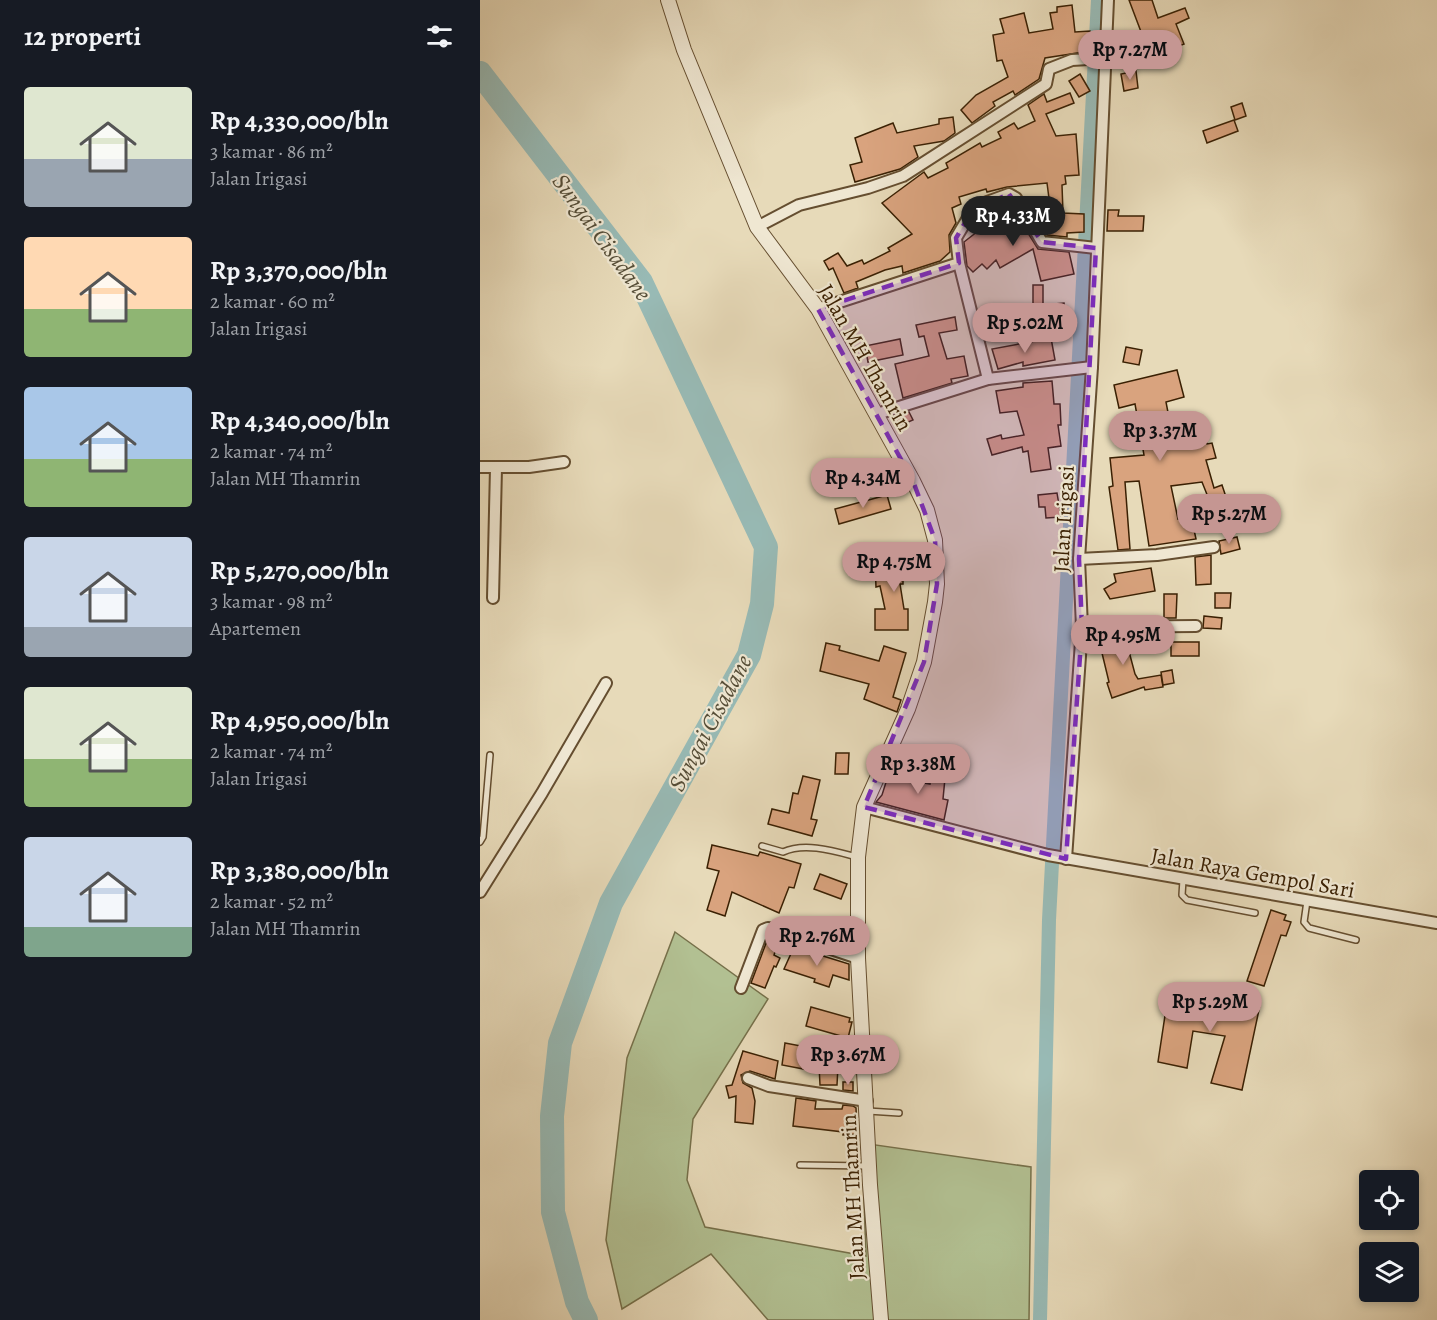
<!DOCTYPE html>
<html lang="id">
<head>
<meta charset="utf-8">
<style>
  body { margin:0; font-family:Alegreya,serif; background:#242831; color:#f1f3f6; height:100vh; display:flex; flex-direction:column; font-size:22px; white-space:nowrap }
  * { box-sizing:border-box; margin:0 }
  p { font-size:20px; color:#9ea1a6 }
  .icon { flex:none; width:33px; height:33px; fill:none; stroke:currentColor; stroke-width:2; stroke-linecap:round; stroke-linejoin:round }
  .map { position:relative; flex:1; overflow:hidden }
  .side { display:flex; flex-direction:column; background:#171b24; width:480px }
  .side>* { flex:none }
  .buttons { position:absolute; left:879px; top:1170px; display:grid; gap:12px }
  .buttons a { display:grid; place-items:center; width:60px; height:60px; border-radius:6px; background:#171b24; box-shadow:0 3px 9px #0003; font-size:30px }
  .price { position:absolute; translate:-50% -51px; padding:0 14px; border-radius:21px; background:#c59692; color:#111; font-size:20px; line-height:39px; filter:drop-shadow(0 2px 3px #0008) }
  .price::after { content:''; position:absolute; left:50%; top:36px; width:18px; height:14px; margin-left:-9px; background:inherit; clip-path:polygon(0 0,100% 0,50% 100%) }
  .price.active { background:#222; color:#fff }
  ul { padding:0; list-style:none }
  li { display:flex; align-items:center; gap:18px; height:150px; padding:0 24px }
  li span { display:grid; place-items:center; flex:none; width:168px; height:120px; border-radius:6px; color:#555 }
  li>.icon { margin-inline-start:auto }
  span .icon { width:72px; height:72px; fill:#fffc; stroke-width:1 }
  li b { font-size:26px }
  h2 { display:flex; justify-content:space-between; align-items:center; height:72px; padding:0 24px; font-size:26px }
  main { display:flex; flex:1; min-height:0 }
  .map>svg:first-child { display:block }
  .green { fill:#b2c092; stroke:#76704a; stroke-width:1.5 }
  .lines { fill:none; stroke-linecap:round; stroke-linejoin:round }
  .canal { stroke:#98bab5; stroke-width:14 }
  .river { stroke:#98bab5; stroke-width:24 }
  .building { fill:#d9a37e; stroke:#3a2003; stroke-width:1.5 }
  .service-casing { stroke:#654e30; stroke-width:8 }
  .minor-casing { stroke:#654e30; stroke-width:14 }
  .tertiary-casing { stroke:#654e30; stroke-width:16 }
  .service { stroke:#efe7d2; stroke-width:5 }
  .minor { stroke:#efe7d2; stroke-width:10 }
  .tertiary { stroke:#efe7d2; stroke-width:14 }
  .marked { fill:#7b2cbf; fill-opacity:0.2; stroke:#7b2cbf; stroke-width:4.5; stroke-dasharray:12 8; stroke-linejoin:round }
  .labels { text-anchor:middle; stroke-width:4.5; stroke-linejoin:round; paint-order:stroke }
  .street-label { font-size:22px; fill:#3a2003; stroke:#efe7d2 }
  .water-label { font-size:24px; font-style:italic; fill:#564e38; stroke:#efe7d2 }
</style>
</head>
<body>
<main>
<section class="side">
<h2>12 properti<svg class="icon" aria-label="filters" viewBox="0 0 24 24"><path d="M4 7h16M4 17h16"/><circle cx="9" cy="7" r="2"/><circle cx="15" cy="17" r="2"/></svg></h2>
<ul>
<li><span style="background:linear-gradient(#dfe7d0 60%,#9aa5b1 0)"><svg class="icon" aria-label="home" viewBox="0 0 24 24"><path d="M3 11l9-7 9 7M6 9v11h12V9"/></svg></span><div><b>Rp 4,330,000/bln</b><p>3 kamar · 86 m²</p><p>Jalan Irigasi</p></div></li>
<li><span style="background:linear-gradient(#ffd9b3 60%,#8fb573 0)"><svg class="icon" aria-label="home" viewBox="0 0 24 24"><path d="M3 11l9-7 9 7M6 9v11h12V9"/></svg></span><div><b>Rp 3,370,000/bln</b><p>2 kamar · 60 m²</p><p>Jalan Irigasi</p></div></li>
<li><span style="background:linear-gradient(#a9c7e8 60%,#8fb573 0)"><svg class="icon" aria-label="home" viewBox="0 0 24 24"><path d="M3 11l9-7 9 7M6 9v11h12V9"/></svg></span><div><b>Rp 4,340,000/bln</b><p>2 kamar · 74 m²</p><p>Jalan MH Thamrin</p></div></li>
<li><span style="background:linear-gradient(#c9d6e8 75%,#9aa5b1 0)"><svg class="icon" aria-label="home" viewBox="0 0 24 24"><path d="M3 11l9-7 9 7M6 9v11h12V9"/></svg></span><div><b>Rp 5,270,000/bln</b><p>3 kamar · 98 m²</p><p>Apartemen</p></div></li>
<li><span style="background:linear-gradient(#dfe7d0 60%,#8fb573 0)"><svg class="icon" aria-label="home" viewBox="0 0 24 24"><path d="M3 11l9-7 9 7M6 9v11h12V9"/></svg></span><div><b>Rp 4,950,000/bln</b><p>2 kamar · 74 m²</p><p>Jalan Irigasi</p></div></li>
<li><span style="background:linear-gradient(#c9d6e8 75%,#7fa58c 0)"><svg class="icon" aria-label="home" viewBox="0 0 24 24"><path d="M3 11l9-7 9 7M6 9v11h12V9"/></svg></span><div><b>Rp 3,380,000/bln</b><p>2 kamar · 52 m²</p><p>Jalan MH Thamrin</p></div></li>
</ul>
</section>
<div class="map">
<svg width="957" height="1320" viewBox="0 0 957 1320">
  <rect width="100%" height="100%" fill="#e7dab9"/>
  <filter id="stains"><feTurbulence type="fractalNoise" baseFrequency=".00333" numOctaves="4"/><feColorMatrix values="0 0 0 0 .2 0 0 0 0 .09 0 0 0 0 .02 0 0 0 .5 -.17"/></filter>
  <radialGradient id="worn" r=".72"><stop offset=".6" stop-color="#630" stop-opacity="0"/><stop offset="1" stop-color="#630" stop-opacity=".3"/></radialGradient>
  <path class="green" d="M195 932 288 999 213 1119 207 1180 225 1227 386 1256 382 1143 551 1167 549 1320H288L231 1254 142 1309 126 1240 147 1058Z"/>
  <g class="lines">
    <path class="canal" d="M560 1320 569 920 618 0"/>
    <path class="river" d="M0 73 161 282 286 547 282 604 269 655 131 903 80 1043 72 1116 73 1212 97 1302 106 1320"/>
  </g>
  <g class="building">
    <path d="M649 0H672L678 18 705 8 709 18 696 24 704 44 675 55 676 61 655 66 652 48 666 45Z"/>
    <path d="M592 5 595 32 610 31 612 45 601 46 604 52 565 58 559 79 535 95 533 91 513 102 515 106 492 123 481 110 496 95 528 77 522 60 517 61 513 35 524 33 520 19 544 13 549 33 573 29 570 13 577 12V7Z"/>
    <path d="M656 71 658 88 644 91 641 74Z"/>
    <path d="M600 74 610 91 599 97 589 81Z"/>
    <path d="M590 93 594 103 566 114 576 136 596 134 599 175 585 176 586 184 582 185 583 213 604 214V232L587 233V237L567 235V214H571L567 183 527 187 507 192 506 189 479 197 481 204 472 208 476 223 469 235 470 252 460 261 423 273 422 266 405 270 376 282 378 288 364 293 353 268 349 270 344 261 358 253 367 266 382 260 384 264 410 251 408 248 432 234 402 203 444 172 448 178 468 168 466 163 500 143 502 147 521 138 518 132 534 123 538 129 555 121 548 105 564 94 567 102Z"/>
    <path d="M762 103 766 116 755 120 751 107Z"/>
    <path d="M473 117 475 133 464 141 434 146 438 157 420 169 375 182 370 165 382 162 375 138 413 123 417 133 459 124V119Z"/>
    <path d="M754 120 758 131 727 143 723 131Z"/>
    <path d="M528 202 533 208 529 220 538 217 558 249 589 252 594 274 561 281 553 249 520 268 516 260 507 269 502 264 493 272 487 266 484 242 516 217 521 205Z"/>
    <path d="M628 210H639L638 216H664L663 231H627Z"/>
    <path d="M553 285H563V305L584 303 587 330 576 331 575 317H553Z"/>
    <path d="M475 317 477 330 459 333 467 359 484 356 488 376 471 379 472 383 423 398 415 364 449 356 444 336 439 337 436 325Z"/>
    <path d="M571 338 575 360 543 366V362L518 369 512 349Z"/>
    <path d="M420 339 423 355 388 362 385 346Z"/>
    <path d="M646 347 662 350 659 365 643 362Z"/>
    <path d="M697 370 704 397 686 402 690 423 716 416 727 444 732 443 736 458 726 460 734 488 742 485 746 497 738 500 739 504 732 507 722 482 691 486 698 519 711 516 716 539 669 546 659 481 645 482 650 549 638 550 629 487 633 486 630 458 664 455 655 404 639 408 634 385Z"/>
    <path d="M572 381 574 404H580L581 425H578L581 446 568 448 571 469 551 472 548 451 543 452 542 447 512 455 507 439 521 435 522 439 544 435 537 411 520 413 516 391 543 387V383Z"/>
    <path d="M429 412 433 420 417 427 413 417Z"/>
    <path d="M577 493 581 517 566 518 565 507H559L558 495Z"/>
    <path d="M407 495 411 509 359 524 355 509Z"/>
    <path d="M757 537 760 549 741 554 739 541Z"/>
    <path d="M731 555V584L716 585 715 557Z"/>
    <path d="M443 559 444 572 423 573V584H420L424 609H428V630H395V609H405L400 586 396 587 395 563Z"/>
    <path d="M671 568 675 591 630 599 624 589 636 582 634 574Z"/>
    <path d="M735 593H751L750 608H735Z"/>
    <path d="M684 594H697L696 618H684Z"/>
    <path d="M724 616 742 618 741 629 723 628Z"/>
    <path d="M620 634H652V643L647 644 655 674 658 679 681 675 683 687 665 690 664 687 632 698 627 683 629 682 622 653Z"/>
    <rect x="691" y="642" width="28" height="14"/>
    <path d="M346 643 360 646 359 650 399 661 404 646 426 653 413 697 421 700 417 712 384 699 389 684 340 671Z"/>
    <path d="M692 670 694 683 683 685 681 672Z"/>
    <path d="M356 753H369L368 774H355Z"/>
    <path d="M452 767 466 768 463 799 468 800 464 820 396 802 402 795 408 776 450 784Z"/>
    <path d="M323 776 340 780 331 819 337 820 332 836 288 824 292 809 309 813 313 793 318 794Z"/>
    <path d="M232 845 278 856 280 852 321 864 314 888 309 887 299 913 252 892 245 916 227 910 239 871 227 868Z"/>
    <path d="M340 874 367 884 361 899 334 889Z"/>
    <path d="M791 910 806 915 804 920 811 922 806 936 801 935 784 986 767 981Z"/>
    <path d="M288 938 298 942 294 955 300 958 296 967 294 966 285 988 271 983Z"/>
    <path d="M314 947 369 964V980L353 975 349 987 334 982 335 979 304 969Z"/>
    <path d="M689 989 780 1005 762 1090 731 1083 745 1036 713 1031 707 1068 678 1062Z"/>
    <path d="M331 1007 370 1018 369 1022H372L368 1038 326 1026Z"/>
    <path d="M305 1043 337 1049 334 1071 302 1065Z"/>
    <path d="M263 1051 298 1061 295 1079 270 1071 261 1075 263 1083 272 1088 275 1101 273 1124 255 1122 256 1096 249 1098 246 1086 252 1085Z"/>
    <path d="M339 1065 358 1066 357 1085H340Z"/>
    <path d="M363 1082H373V1091L363 1090Z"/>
    <path d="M316 1098 336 1101 335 1109H362L363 1105 373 1106 376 1108 377 1134 363 1135V1132L313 1126Z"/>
  </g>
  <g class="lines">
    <g class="service-casing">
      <g id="service">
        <path d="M0 842 3 837 10 755"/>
        <path d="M282 846 303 852C325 842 354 851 377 857"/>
        <path d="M703 880 702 895 707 900 775 913"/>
        <path d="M827 901 824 922 829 928 876 940"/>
        <path d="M388 1111 419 1113"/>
        <path d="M320 1165 388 1166"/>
      </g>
    </g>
    <g class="minor-casing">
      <g id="minor">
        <path d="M277 227 319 205 388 188 423 176 566 84 569 69 592 60 625 58"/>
        <path d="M479 263 508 379"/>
        <path d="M338 309 479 263 476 238 492 211 507 202 529 194 536 198 562 242 616 248"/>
        <path d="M397 414 508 379 612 367"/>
        <path d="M0 467H49L84 462"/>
        <path d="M599 559 677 555 734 547"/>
        <path d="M13 598 16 468"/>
        <path d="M602 627 716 626"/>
        <path d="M384 807 568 855 957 923"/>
        <path d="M586 859 602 627 599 559 612 367 628 0"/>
        <path d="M0 892 62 793 126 683"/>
        <path d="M261 988 283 930 288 928 378 958"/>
        <path d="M268 1078 289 1086 387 1101"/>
      </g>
    </g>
    <g class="tertiary-casing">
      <path id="tertiary" d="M188 0 204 50 277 227 338 309 433 481 447 510 455 540 457 584 455 602 444 662 428 709 384 807 378 857V958L390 1185 401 1320"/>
    </g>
    <use href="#service" class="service"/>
    <use href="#minor" class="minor"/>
    <use href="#tertiary" class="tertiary"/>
  </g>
  <path class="marked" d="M529 194 562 242 616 248 599 559 602 627 586 859 384 807 444 662 457 584 455 540 433 481 338 309 479 263 476 238 492 211Z"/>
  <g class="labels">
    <g class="street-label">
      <text transform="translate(386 357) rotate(60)" y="8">Jalan MH Thamrin</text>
      <text transform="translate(583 519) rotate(-87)" y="8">Jalan Irigasi</text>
      <text transform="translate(773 872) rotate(10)" y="8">Jalan Raya Gempol Sari</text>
      <text transform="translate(372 1197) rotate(-93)" y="8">Jalan MH Thamrin</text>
    </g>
    <g class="water-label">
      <text transform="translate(122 237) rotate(54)" y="8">Sungai Cisadane</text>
      <text transform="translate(230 723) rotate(-62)" y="8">Sungai Cisadane</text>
    </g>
  </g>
  <rect width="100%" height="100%" filter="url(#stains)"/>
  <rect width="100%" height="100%" fill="url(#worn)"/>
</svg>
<div class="buttons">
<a><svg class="icon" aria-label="locate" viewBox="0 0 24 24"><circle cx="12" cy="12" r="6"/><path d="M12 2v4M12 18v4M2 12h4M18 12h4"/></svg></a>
<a><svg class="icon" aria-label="layers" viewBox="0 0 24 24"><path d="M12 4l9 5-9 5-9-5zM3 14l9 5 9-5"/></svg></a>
</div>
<b class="price" style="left:650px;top:81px">Rp 7.27M</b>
<b class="price active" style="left:533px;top:247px">Rp 4.33M</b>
<b class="price" style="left:545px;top:354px">Rp 5.02M</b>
<b class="price" style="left:680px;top:462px">Rp 3.37M</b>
<b class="price" style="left:383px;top:509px">Rp 4.34M</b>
<b class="price" style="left:749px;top:545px">Rp 5.27M</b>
<b class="price" style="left:414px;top:593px">Rp 4.75M</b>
<b class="price" style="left:643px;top:666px">Rp 4.95M</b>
<b class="price" style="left:438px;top:795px">Rp 3.38M</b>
<b class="price" style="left:337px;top:967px">Rp 2.76M</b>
<b class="price" style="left:730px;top:1033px">Rp 5.29M</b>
<b class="price" style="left:368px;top:1086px">Rp 3.67M</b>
</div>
</main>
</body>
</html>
